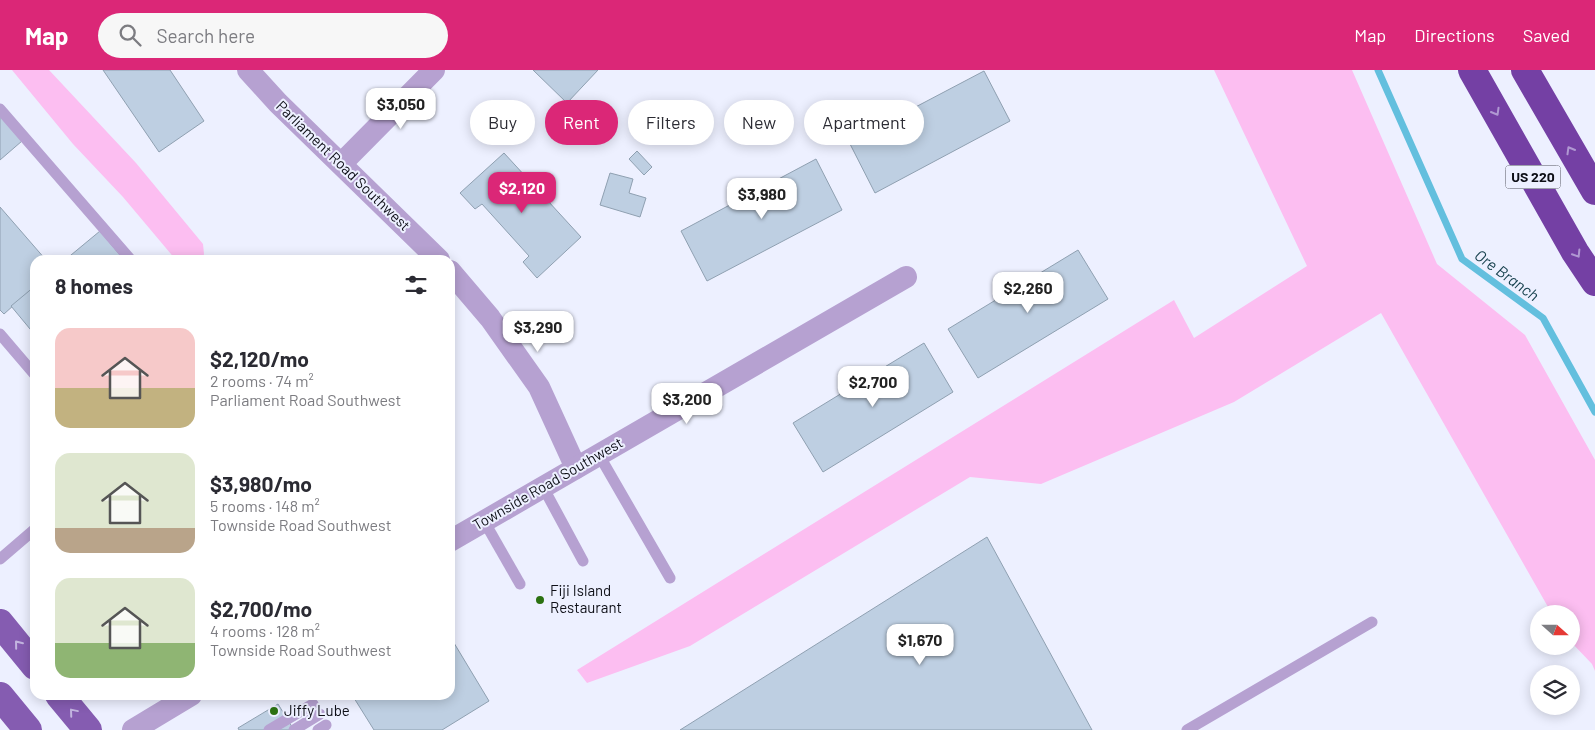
<!DOCTYPE html>
<html lang="en">
<head>
<meta charset="utf-8">
<style>
  body { margin:0; font-family:Barlow,sans-serif; background:#f7f7f7; color:#2b2b33; height:100vh; display:flex; flex-direction:column; font-size:19px; white-space:nowrap }
  * { box-sizing:border-box; margin:0 }
  p { font-size:16px; color:#7c7c81 }
  .icon { flex:none; width:28px; height:28px; fill:none; stroke:currentColor; stroke-width:2; stroke-linecap:round; stroke-linejoin:round }
  .map { position:relative; flex:1; overflow:hidden }
  .drawer { position:absolute; left:30px; top:185px; width:425px; height:445px; display:flex; flex-direction:column; background:#fff; border-radius:15px; box-shadow:0 2px 12px #0003 }
  .drawer>* { flex:none }
  .guide { position:absolute; left:470px; top:30px; width:475px; height:45px; display:flex; gap:10px }
  .needle { width:32px; rotate:111deg }
  .controls { position:absolute; left:1530px; top:535px; display:grid; gap:10px }
  .controls a { display:grid; place-items:center; width:50px; height:50px; border-radius:50%; background:#fff; box-shadow:0 2px 12px #0003; font-size:25px }
  .price { position:absolute; translate:-50% -42px; padding:0 11px; border-radius:10px; background:#fff; color:#222; font-size:16px; line-height:32px; filter:drop-shadow(0 1px 2px #0008) }
  .price::after { content:''; position:absolute; left:50%; top:30px; width:15px; height:11px; margin-left:-8px; background:inherit; clip-path:polygon(0 0,100% 0,50% 100%) }
  .price.current { background:#db2777; color:#fff }
  ul { padding:0; list-style:none }
  li { display:flex; align-items:center; gap:15px; height:125px; padding:0 25px }
  li span { display:grid; place-items:center; flex:none; width:140px; height:100px; border-radius:15px; color:#555 }
  li>.icon { margin-inline-start:auto }
  span .icon { width:60px; height:60px; fill:#fffc; stroke-width:1 }
  li b { font-size:21px }
  h2 { display:flex; justify-content:space-between; align-items:center; height:60px; padding:0 25px; font-size:21px }
  .chip { padding:0 18px; border-radius:22px; background:#fff; box-shadow:0 2px 12px #0003; font-size:18px; line-height:45px }
  .chip.current { background:#db2777; color:#fff }
  header { display:flex; align-items:center; gap:30px; box-sizing:border-box; height:70px; padding:0 25px; background:#db2777; color:#fff }
  header strong { font-size:24px }
  nav { display:flex; gap:28px; margin-inline-start:auto; font-size:18px }
  .search { width:350px; height:45px; background:#f7f7f7; display:flex; align-items:center; gap:12px; box-sizing:border-box; padding:0 18px; border-radius:28px; color:#7c7c81; font-size:19px }
  .map>svg:first-child { display:block }
  .green { fill:#fcbef1 }
  .lines { fill:none; stroke-linecap:round; stroke-linejoin:round }
  .stream { stroke:#63bfde; stroke-width:7 }
  .building { fill:#becfe2; stroke:#8fa0b1 }
  .service { stroke:#b6a1d1; stroke-width:11 }
  .minor { stroke:#b6a1d1; stroke-width:22 }
  .primary { stroke:#855cb1; stroke-width:28 }
  .motorway { stroke:#7440a4; stroke-width:28 }
  .oneway { stroke:#b098d2 }
  .oneway2 { stroke:#c3b5e0 }
  .poi-dot { fill:#2b7111; stroke:#edf0ff; stroke-width:2 }
  .labels { text-anchor:middle; stroke-width:4; stroke-linejoin:round; paint-order:stroke }
  .shield { fill:#edf0ff; stroke:#51525d; stroke-width:1 }
  .shield-label { font-size:14px; font-weight:bold; fill:#0e0f17 }
  .street-label { font-size:15px; fill:#0e0f17; stroke:#edf0ff }
  .poi-label { font-size:15px; fill:#0e0f17; stroke:#edf0ff; text-anchor:start }
  .water-label { font-size:16px; font-style:italic; fill:#123d4a; stroke:#edf0ff }
</style>
</head>
<body>
<header>
<strong>Map</strong>
<div class="search"><svg class="icon" aria-label="search" viewBox="0 0 24 24"><circle cx="10" cy="10" r="6"/><path d="M15 15l6 6"/></svg>Search here</div>
<nav><a>Map</a><a>Directions</a><a>Saved</a></nav>
</header>
<div class="map">
<svg width="1595" height="660" viewBox="0 0 1595 660">
  <rect width="100%" height="100%" fill="#edf0ff"/>
  <g class="green">
    <path d="M12 0H49L136 93 203 174 204 184 202 190H176L123 127 73 74Z"/>
    <path d="M1214 0H1352L1437 194 1525 265 1595 390V601L1592 594 1571 572V544H1552L1381 243 1234 332 1041 414 970 407 690 576 587 613 577 600 1174 230 1194 268 1307 196Z"/>
  </g>
  <g class="lines">
    <path class="stream" d="M1378 0 1462 189 1543 248 1595 342"/>
  </g>
  <g class="building">
    <path d="M103 0H170L204 51 159 82Z"/>
    <path d="M533 0H598L567 33Z"/>
    <path d="M984 1 1010 51 875 123 849 72Z"/>
    <path d="M0 45 22 71 0 90Z"/>
    <path d="M637 81 652 97 644 105 629 89Z"/>
    <path d="M504 83 581 167 537 208 523 192 529 186 482 134 475 139 460 123Z"/>
    <path d="M816 89 842 140 707 211 681 161Z"/>
    <path d="M610 103 633 109 629 123 646 128 640 147 600 135Z"/>
    <path d="M0 137 46 190H35V216L4 244 0 240Z"/>
    <path d="M100 161 124 190H65Z"/>
    <path d="M1078 180 1108 229 978 308 948 259Z"/>
    <path d="M35 216V265L11 236Z"/>
    <path d="M924 273 953 322 823 402 793 353Z"/>
    <path d="M987 467 1092 660H680Z"/>
    <path d="M451 568 489 631 442 660H374L354 628 358 625H450Z"/>
    <path d="M278 634 294 660H239L238 658Z"/>
  </g>
  <g class="lines">
    <g class="service">
      <path d="M0 39 131 190"/>
      <path d="M0 264 35 305"/>
      <path d="M599 385 670 508"/>
      <path d="M543 417 583 491"/>
      <path d="M484 451 520 514"/>
      <path d="M0 489 35 459"/>
      <path d="M269 660 313 634"/>
      <path d="M294 660 320 644"/>
      <path d="M318 660 326 655"/>
      <path d="M1187 660 1372 552"/>
    </g>
    <g class="minor">
      <path d="M248 0 278 33 439 190"/>
      <path d="M341 94 434 0"/>
      <path d="M450 201 490 248 539 317 576 398"/>
      <path d="M450 471 906 207"/>
      <path d="M133 660 191 625"/>
    </g>
    <g class="primary">
      <path d="M0 553 35 596"/>
      <path d="M59 625 88 660"/>
      <path d="M0 626 28 660"/>
    </g>
    <g class="motorway">
      <path d="M1472 0 1575 182 1595 212"/>
      <path d="M1525 0 1595 121"/>
    </g>
  </g>
  <defs><path id="oneway-chevron" d="M-2-3.5L2.5 0L-2 3.5" fill="none" stroke-width="1.6" stroke-linecap="round" stroke-linejoin="round" transform="scale(1.25)"/></defs>
  <g class="oneway">
    <use href="#oneway-chevron" transform="translate(1496 42) rotate(60)"/>
    <use href="#oneway-chevron" transform="translate(1570 80) rotate(-120)"/>
    <use href="#oneway-chevron" transform="translate(1577 184) rotate(58)"/>
  </g>
  <g class="oneway2">
    <use href="#oneway-chevron" transform="translate(18 574) rotate(-129)"/>
    <use href="#oneway-chevron" transform="translate(73 642) rotate(-130)"/>
  </g>
  <g class="poi-dot">
    <circle cx="540" cy="530" r="5"/>
    <circle cx="274" cy="641" r="5"/>
  </g>
  <g class="labels">
    <rect class="shield" x="1505.5" y="95.5" width="55" height="23" rx="4"/>
    <g class="shield-label">
      <text x="1533" y="112">US 220</text>
    </g>
    <g class="street-label">
      <text transform="translate(343 96) rotate(44)" y="5">Parliament Road Southwest</text>
      <text transform="translate(548 414) rotate(-30)" y="5">Townside Road Southwest</text>
    </g>
    <g class="poi-label">
      <text x="550" y="526">Fiji Island<tspan x="550" dy="17">Restaurant</tspan></text>
      <text x="284" y="646">Jiffy Lube</text>
    </g>
    <g class="water-label">
      <text transform="translate(1507 205) rotate(36)" y="6">Ore Branch</text>
    </g>
  </g>
</svg>
<div class="controls">
<a><svg class="needle" viewBox="-14 -14 28 28"><path d="M0-13l5 13h-10z" fill="#e53935"/><path d="M0 13l5-13h-10z" fill="#7c7c81"/></svg></a>
<a><svg class="icon" aria-label="layers" viewBox="0 0 24 24"><path d="M12 4l9 5-9 5-9-5zM3 14l9 5 9-5"/></svg></a>
</div>
<b class="price" style="left:401px;top:60px">$3,050</b>
<b class="price current" style="left:522px;top:144px">$2,120</b>
<b class="price" style="left:762px;top:150px">$3,980</b>
<b class="price" style="left:1028px;top:244px">$2,260</b>
<b class="price" style="left:538px;top:283px">$3,290</b>
<b class="price" style="left:873px;top:338px">$2,700</b>
<b class="price" style="left:687px;top:355px">$3,200</b>
<b class="price" style="left:920px;top:596px">$1,670</b>
<div class="guide">
<a class="chip">Buy</a>
<a class="chip current">Rent</a>
<a class="chip">Filters</a>
<a class="chip">New</a>
<a class="chip">Apartment</a>
</div>
<section class="drawer">
<h2>8 homes<svg class="icon" aria-label="filters" viewBox="0 0 24 24"><path d="M4 7h16M4 17h16"/><circle cx="9" cy="7" r="2"/><circle cx="15" cy="17" r="2"/></svg></h2>
<ul>
<li><span style="background:linear-gradient(#f6c9c9 60%,#c2b280 0)"><svg class="icon" aria-label="home" viewBox="0 0 24 24"><path d="M3 11l9-7 9 7M6 9v11h12V9"/></svg></span><div><b>$2,120/mo</b><p>2 rooms · 74 m²</p><p>Parliament Road Southwest</p></div></li>
<li><span style="background:linear-gradient(#dfe7d0 75%,#b9a48a 0)"><svg class="icon" aria-label="home" viewBox="0 0 24 24"><path d="M3 11l9-7 9 7M6 9v11h12V9"/></svg></span><div><b>$3,980/mo</b><p>5 rooms · 148 m²</p><p>Townside Road Southwest</p></div></li>
<li><span style="background:linear-gradient(#dfe7d0 65%,#8fb573 0)"><svg class="icon" aria-label="home" viewBox="0 0 24 24"><path d="M3 11l9-7 9 7M6 9v11h12V9"/></svg></span><div><b>$2,700/mo</b><p>4 rooms · 128 m²</p><p>Townside Road Southwest</p></div></li>
</ul>
</section>
</div>
</body>
</html>
